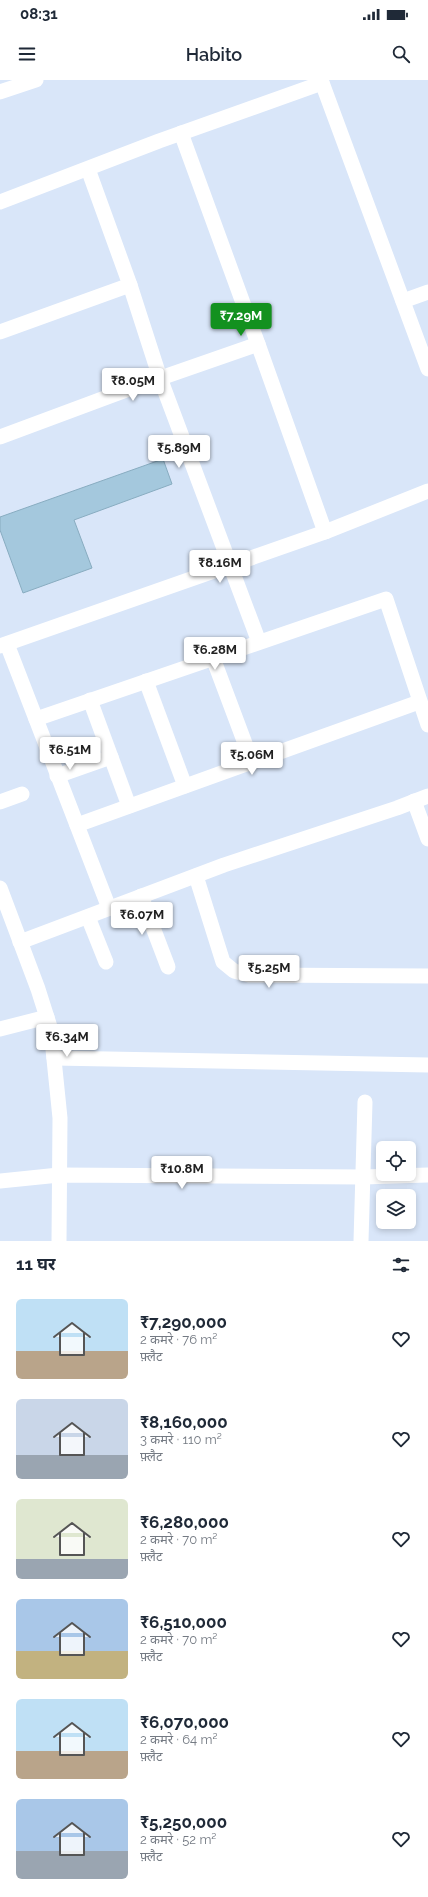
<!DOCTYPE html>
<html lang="hi">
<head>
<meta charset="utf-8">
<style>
  body { margin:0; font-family:Raleway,"Noto Sans Devanagari",sans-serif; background:#f2f2f3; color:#1f2937; height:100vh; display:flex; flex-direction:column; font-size:15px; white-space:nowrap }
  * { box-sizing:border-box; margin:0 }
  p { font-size:13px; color:#747a83 }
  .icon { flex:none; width:22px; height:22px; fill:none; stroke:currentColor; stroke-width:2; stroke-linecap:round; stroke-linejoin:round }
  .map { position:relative; height:1161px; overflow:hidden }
  .side { display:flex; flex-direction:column; background:#fff; flex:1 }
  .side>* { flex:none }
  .controls { position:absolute; left:376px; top:1061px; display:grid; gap:8px }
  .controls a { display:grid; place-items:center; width:40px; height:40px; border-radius:6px; background:#fff; box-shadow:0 2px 6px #0003; font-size:20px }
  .price { position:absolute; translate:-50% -34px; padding:0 9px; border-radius:4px; background:#fff; color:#222; font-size:13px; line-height:26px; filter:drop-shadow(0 1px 2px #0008) }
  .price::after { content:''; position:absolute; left:50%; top:24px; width:12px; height:9px; margin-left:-6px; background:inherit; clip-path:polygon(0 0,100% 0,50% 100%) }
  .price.selected { background:#13911f; color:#fff }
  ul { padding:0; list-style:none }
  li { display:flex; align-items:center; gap:12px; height:100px; padding:0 16px }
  li span { display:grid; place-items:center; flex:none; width:112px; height:80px; border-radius:6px; color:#555 }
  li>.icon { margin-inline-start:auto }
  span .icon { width:48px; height:48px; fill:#fffc; stroke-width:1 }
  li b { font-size:17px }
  h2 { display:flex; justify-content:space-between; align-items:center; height:48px; padding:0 16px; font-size:17px }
  .status { display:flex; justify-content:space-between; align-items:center; height:28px; padding:0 20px; background:#fff; direction:ltr }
  .status svg { height:11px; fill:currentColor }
  header { display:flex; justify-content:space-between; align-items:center; height:52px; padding:0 16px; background:#fff; font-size:18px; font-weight:600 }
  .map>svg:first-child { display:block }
  .building { fill:#a4c8dd; stroke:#88acc0 }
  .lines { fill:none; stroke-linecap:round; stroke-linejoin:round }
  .street { stroke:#fff; stroke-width:15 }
</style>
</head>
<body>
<div class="status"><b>08:31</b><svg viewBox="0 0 49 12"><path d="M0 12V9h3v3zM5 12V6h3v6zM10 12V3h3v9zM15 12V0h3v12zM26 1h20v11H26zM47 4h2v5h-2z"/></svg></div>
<header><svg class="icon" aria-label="menu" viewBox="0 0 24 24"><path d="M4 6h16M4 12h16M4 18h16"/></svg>Habito<svg class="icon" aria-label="search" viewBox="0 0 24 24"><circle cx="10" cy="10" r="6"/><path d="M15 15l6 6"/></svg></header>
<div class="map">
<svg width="428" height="1161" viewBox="0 0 428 1161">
  <rect width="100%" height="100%" fill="#d9e6f9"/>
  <path class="building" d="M163 379 172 404 74 440 92 488 23 513 0 450V437Z"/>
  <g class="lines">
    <g class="street">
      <path d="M321 0 428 289"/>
      <path d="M0 12 36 0"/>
      <path d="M181 53 258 264 325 452"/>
      <path d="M0 122 159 61 322 3"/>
      <path d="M130 205 160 298 259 562"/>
      <path d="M403 221 428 212"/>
      <path d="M0 252 130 205 88 89"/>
      <path d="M0 357 129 309 258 264"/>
      <path d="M7 564 109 828"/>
      <path d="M0 566 325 452 428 411"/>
      <path d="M213 578 252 682"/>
      <path d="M146 601 185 706"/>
      <path d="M90 620 129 726"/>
      <path d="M36 639 386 519 428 645"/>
      <path d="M57 696 111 677"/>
      <path d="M414 721 428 759"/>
      <path d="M0 722 22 714"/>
      <path d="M77 745 419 622"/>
      <path d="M196 796 223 882 234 891 249 895 428 896"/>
      <path d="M0 808 38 909 51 950 60 1038 59 1161"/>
      <path d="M141 816 168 887"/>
      <path d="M88 837 106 882"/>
      <path d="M20 862 224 785 397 728 428 716"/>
      <path d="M0 949 47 937"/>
      <path d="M54 978 428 985"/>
      <path d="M0 1101 59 1095 363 1097 428 1095"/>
      <path d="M361 1161 365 1022"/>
    </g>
  </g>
</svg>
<div class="controls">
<a><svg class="icon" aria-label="locate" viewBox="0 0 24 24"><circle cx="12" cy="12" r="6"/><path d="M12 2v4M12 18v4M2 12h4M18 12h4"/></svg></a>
<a><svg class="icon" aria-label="layers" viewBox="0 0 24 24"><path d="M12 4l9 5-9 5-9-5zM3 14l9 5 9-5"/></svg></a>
</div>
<b class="price selected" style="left:241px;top:257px">₹7.29M</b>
<b class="price" style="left:133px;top:322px">₹8.05M</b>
<b class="price" style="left:179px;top:389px">₹5.89M</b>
<b class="price" style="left:220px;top:504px">₹8.16M</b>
<b class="price" style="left:215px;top:591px">₹6.28M</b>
<b class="price" style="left:70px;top:691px">₹6.51M</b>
<b class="price" style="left:252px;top:696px">₹5.06M</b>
<b class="price" style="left:142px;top:856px">₹6.07M</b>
<b class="price" style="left:269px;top:909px">₹5.25M</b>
<b class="price" style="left:67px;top:978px">₹6.34M</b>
<b class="price" style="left:182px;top:1110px">₹10.8M</b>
</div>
<section class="side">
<h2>11 घर<svg class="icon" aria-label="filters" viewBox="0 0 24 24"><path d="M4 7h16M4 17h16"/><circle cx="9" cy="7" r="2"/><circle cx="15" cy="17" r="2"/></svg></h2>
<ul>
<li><span style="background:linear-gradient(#bfe0f5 65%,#b9a48a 0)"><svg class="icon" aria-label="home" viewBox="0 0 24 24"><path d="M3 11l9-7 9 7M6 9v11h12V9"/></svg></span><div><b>₹7,290,000</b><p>2 कमरे · 76 m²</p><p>फ़्लैट</p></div><svg class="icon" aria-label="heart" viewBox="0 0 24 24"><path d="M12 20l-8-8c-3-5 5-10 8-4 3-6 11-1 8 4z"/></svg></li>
<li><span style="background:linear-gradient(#c9d6e8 70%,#9aa5b1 0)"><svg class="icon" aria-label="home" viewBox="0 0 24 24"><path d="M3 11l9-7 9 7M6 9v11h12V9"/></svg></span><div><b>₹8,160,000</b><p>3 कमरे · 110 m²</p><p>फ़्लैट</p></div><svg class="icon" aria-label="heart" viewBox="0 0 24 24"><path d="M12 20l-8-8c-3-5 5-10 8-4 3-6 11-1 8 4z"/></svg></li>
<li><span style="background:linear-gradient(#dfe7d0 75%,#9aa5b1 0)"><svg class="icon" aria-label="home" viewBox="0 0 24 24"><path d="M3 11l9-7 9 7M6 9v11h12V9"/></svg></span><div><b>₹6,280,000</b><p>2 कमरे · 70 m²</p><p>फ़्लैट</p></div><svg class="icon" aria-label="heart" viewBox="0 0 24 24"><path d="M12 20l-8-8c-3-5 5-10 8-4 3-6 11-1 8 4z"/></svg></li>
<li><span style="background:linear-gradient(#a9c7e8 65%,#c2b280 0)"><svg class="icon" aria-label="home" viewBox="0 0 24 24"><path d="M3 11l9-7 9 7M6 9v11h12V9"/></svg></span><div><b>₹6,510,000</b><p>2 कमरे · 70 m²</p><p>फ़्लैट</p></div><svg class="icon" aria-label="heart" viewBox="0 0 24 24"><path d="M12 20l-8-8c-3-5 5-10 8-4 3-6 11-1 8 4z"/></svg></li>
<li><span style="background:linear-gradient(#bfe0f5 65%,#b9a48a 0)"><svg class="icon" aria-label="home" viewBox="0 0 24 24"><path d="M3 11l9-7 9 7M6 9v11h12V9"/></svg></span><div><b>₹6,070,000</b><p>2 कमरे · 64 m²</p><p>फ़्लैट</p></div><svg class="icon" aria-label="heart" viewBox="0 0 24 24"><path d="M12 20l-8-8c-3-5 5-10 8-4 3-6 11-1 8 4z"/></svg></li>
<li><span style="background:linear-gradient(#a9c7e8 65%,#9aa5b1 0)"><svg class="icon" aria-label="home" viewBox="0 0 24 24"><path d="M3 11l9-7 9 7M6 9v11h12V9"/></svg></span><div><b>₹5,250,000</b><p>2 कमरे · 52 m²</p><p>फ़्लैट</p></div><svg class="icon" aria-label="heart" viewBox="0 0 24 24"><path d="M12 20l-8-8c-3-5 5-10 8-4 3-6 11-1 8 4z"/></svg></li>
</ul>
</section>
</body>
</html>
